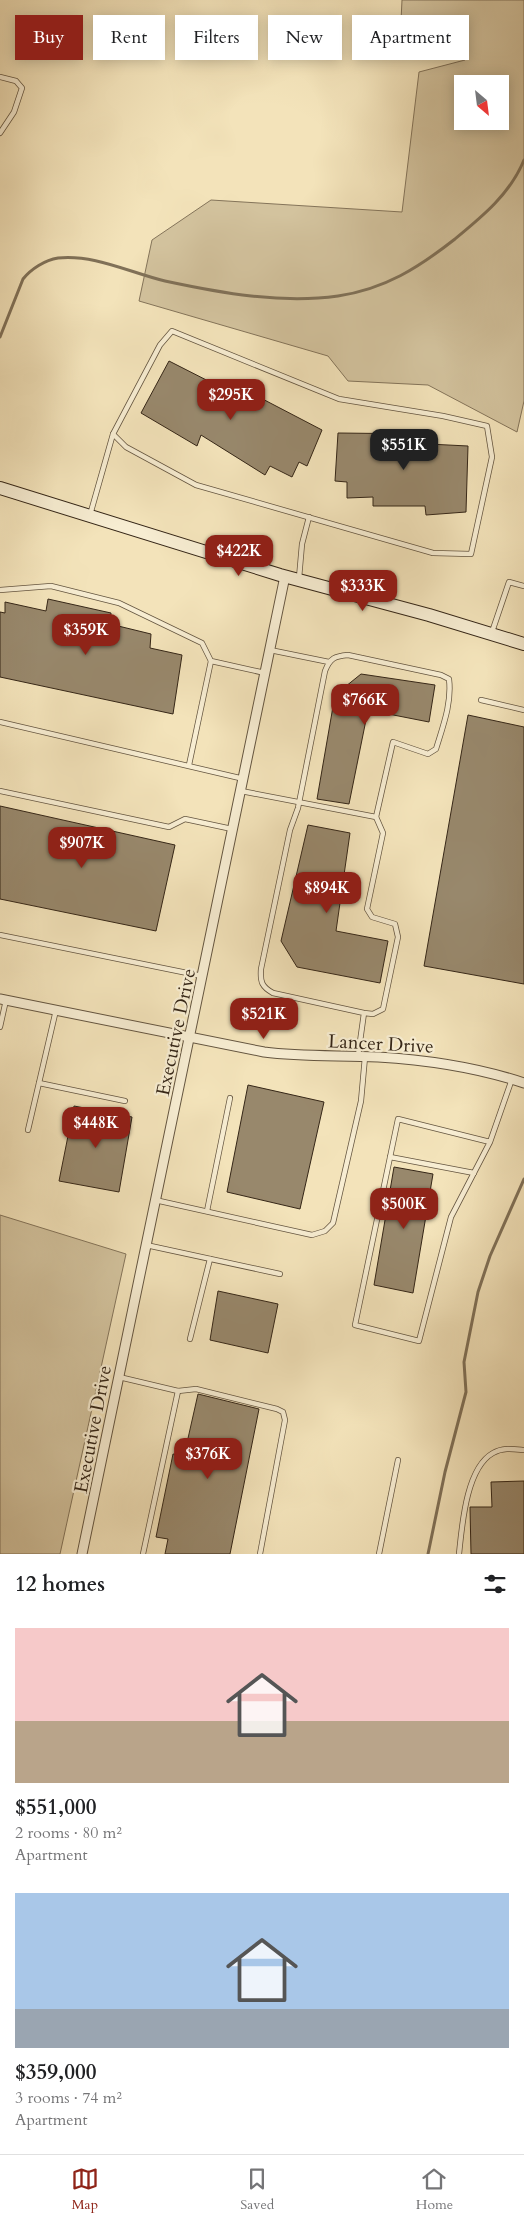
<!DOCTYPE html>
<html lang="en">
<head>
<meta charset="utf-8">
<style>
  body { margin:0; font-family:Cardo,serif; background:#f2f2f2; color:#202124; height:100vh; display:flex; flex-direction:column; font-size:19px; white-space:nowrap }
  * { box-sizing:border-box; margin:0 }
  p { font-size:16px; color:#757577 }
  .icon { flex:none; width:28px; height:28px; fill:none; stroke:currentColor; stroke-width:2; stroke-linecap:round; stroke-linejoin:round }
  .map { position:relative; height:1554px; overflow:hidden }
  .details { display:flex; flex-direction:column; background:#fff; flex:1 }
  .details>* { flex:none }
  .banner { position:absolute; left:15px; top:15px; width:495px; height:45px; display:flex; gap:10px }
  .needle { width:32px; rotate:152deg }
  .tools { position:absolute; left:454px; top:75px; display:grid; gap:10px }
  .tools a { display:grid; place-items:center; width:55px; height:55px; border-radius:0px; background:#fff; box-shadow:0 2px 12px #0003; font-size:25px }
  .price { position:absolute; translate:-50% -42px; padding:0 11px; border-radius:10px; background:#8f2418; color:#fff; font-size:16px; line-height:32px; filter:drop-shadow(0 1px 2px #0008) }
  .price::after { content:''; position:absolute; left:50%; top:30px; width:15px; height:11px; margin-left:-8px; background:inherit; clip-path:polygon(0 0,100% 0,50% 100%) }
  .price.on { background:#222; color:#fff }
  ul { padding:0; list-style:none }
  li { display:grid; align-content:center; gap:10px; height:265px; padding:0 15px }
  li span { display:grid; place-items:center; height:155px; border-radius:0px; color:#555 }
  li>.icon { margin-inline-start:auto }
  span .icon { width:90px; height:90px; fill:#fffc; stroke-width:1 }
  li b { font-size:21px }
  h2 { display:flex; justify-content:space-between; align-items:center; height:60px; padding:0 15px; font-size:21px }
  .pill { padding:0 18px; border-radius:0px; background:#fff; box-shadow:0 2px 12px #0003; font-size:18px; line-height:45px }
  .pill.on { background:#8f2418; color:#fff }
  .menu { display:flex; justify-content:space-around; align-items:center; height:70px; border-top:1px solid #e0e0e0; background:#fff; font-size:14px; color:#757577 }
  .menu a { display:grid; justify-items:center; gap:2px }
  .menu .on { color:#8f2418 }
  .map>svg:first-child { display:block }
  .green { fill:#d3c39e; stroke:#84745a; fill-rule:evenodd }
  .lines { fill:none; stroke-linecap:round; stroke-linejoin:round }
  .stream { stroke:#807158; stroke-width:3 }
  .building { fill:#98886c; stroke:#352617 }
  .service-casing { stroke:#645540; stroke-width:6 }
  .minor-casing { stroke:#645540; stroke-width:11 }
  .secondary-casing { stroke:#352617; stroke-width:14 }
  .service { stroke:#f7edd2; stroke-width:4.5 }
  .minor { stroke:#f7edd2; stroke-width:9 }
  .secondary { stroke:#f7edd2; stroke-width:12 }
  .labels { text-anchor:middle; stroke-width:4.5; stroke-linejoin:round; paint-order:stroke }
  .street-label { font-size:19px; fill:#352617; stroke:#f7edd2 }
</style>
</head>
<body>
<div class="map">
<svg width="524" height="1554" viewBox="0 0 524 1554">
  <rect width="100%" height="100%" fill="#f3e3ba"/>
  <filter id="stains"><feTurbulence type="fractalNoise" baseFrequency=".004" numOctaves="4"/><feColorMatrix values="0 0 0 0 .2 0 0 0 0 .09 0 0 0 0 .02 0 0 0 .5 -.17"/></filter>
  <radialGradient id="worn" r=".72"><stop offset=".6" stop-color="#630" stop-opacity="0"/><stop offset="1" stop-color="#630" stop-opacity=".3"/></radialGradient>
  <g class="green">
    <path d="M402 0H524V401L517 432 428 385 348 381 328 356 139 301 152 240 211 200 402 212 419 72 465 60 401 21ZM462 84H500V121H462Z"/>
    <path d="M0 1215 126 1254 60 1554H0Z"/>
  </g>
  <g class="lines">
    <g class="stream">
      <path d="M0 337 23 279C31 269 45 260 58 258 94 254 131 273 165 281 221 293 281 304 338 296 385 289 418 268 455 239 483 216 510 194 524 160"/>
      <path d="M428 1554 445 1472 466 1392 464 1362 478 1292 490 1256 524 1179"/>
    </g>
  </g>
  <g class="building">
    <path d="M169 361 224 389 228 381 322 430 307 466 299 462 292 477 270 466 265 475 201 435 197 446 141 413Z"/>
    <path d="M338 433 427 434 428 444 468 446 466 512 426 515 425 506H373V497L347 498V482L335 481Z"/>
    <path d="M48 599 111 613 110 624 151 634 150 648 182 655 173 714 0 677V612L5 613V602L46 611Z"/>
    <path d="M361 674 435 685 429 722 368 710 349 804 317 799 335 695Z"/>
    <path d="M468 715 524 727V984L424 966Z"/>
    <path d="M0 806 175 845 156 931 0 899Z"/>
    <path d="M308 825 350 833 336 931 388 941 380 983 297 967 281 941Z"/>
    <path d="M248 1085 324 1102 300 1209 227 1192Z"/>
    <path d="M74 1106 132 1117 119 1192 59 1181Z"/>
    <path d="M394 1167 433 1174 413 1293 374 1285Z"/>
    <path d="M218 1291 278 1304 268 1353 210 1340Z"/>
    <path d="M198 1394 259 1409 230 1554H165L168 1539 156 1537 173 1454 184 1456Z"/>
    <path d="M524 1481V1554H471L470 1507H492L491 1482Z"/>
  </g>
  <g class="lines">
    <g class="service-casing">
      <g id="service">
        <path d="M0 77 16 81 22 88 14 112 0 133"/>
        <path d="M172 331 339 399 443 416 487 426 492 457 471 554 433 553 196 485 126 447 113 434 160 345Z"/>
        <path d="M90 515 113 434"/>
        <path d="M299 578 302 544 309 517"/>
        <path d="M0 590 51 586 119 603 202 643 211 661 265 673"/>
        <path d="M492 632 509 582 524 586"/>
        <path d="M270 650 329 662"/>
        <path d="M481 700 524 710"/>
        <path d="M0 722 244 779"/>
        <path d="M189 765 211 661"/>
        <path d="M0 791 169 827 185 819 232 829"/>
        <path d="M241 791 376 817"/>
        <path d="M0 935 202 976"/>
        <path d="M0 1027 6 1000"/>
        <path d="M358 1056 364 1013 273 993C262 987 260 982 261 969L290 830 298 808 325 671C330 658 335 656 348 655L441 675 449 679C452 703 443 726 436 749L428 754 393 742 376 817 383 833 367 909 372 917 395 924 398 937 383 1009 373 1014 364 1013"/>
        <path d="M39 1083 125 1101"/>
        <path d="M28 1130 56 1010"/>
        <path d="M490 1142 398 1119 355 1325 419 1341 451 1217 490 1142 512 1079"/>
        <path d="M390 1157 474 1173"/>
        <path d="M155 1200 312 1235 325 1231 333 1223 361 1101 365 1057"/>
        <path d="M207 1211 230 1098"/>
        <path d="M146 1245 280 1274"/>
        <path d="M190 1339 210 1259"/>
        <path d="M119 1377 178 1391 196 1389 277 1409 283 1412 285 1420 260 1554"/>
        <path d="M143 1554 178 1391"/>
        <path d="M379 1554 398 1460"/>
        <path d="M459 1554C462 1526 466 1468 493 1453 503 1447 514 1449 524 1450"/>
      </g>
    </g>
    <g class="minor-casing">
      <g id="minor">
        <path d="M0 999 264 1052C302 1057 340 1055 378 1057 428 1060 476 1067 524 1083"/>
        <path d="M82 1554 285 576"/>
      </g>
    </g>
    <g class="secondary-casing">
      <path id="secondary" d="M0 488 280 575 429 615 524 644"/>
    </g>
    <use href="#service" class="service"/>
    <use href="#minor" class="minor"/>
    <use href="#secondary" class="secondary"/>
  </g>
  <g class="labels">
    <g class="street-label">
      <text transform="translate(175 1032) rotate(-78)" y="7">Executive Drive</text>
      <text transform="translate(381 1043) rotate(3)" y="7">Lancer Drive</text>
      <text transform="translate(92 1429) rotate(-79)" y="7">Executive Drive</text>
    </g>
  </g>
  <rect width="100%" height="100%" filter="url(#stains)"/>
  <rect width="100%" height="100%" fill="url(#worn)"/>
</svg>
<div class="tools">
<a><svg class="needle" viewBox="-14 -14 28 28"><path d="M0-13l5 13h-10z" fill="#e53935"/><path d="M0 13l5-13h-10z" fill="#757577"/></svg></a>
</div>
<b class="price" style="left:231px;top:421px">$295K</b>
<b class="price on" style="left:404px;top:471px">$551K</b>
<b class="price" style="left:239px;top:577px">$422K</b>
<b class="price" style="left:363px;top:612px">$333K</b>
<b class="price" style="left:86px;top:656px">$359K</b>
<b class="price" style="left:365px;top:726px">$766K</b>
<b class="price" style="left:82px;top:869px">$907K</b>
<b class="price" style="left:327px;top:914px">$894K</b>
<b class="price" style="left:264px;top:1040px">$521K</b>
<b class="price" style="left:96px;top:1149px">$448K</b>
<b class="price" style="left:404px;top:1230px">$500K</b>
<b class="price" style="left:208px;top:1480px">$376K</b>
<div class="banner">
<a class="pill on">Buy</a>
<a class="pill">Rent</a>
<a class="pill">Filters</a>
<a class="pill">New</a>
<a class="pill">Apartment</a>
</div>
</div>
<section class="details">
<h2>12 homes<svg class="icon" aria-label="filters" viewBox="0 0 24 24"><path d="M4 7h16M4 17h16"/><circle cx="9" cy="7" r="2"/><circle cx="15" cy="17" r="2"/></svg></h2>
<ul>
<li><span style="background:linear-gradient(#f6c9c9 60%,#b9a48a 0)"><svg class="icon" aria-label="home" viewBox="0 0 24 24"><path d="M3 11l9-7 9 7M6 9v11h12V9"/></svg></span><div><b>$551,000</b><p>2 rooms · 80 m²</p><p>Apartment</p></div></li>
<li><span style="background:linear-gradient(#a9c7e8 75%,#9aa5b1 0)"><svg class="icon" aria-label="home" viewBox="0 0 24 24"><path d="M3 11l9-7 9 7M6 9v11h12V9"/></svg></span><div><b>$359,000</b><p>3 rooms · 74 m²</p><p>Apartment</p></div></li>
</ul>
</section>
<nav class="menu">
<a class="on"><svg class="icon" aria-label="map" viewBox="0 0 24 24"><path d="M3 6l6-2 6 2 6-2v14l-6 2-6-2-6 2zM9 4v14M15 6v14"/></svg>Map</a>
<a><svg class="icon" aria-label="saved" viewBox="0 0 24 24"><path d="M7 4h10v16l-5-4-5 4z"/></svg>Saved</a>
<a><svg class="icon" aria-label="home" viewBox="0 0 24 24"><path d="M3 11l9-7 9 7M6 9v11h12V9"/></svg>Home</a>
</nav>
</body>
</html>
